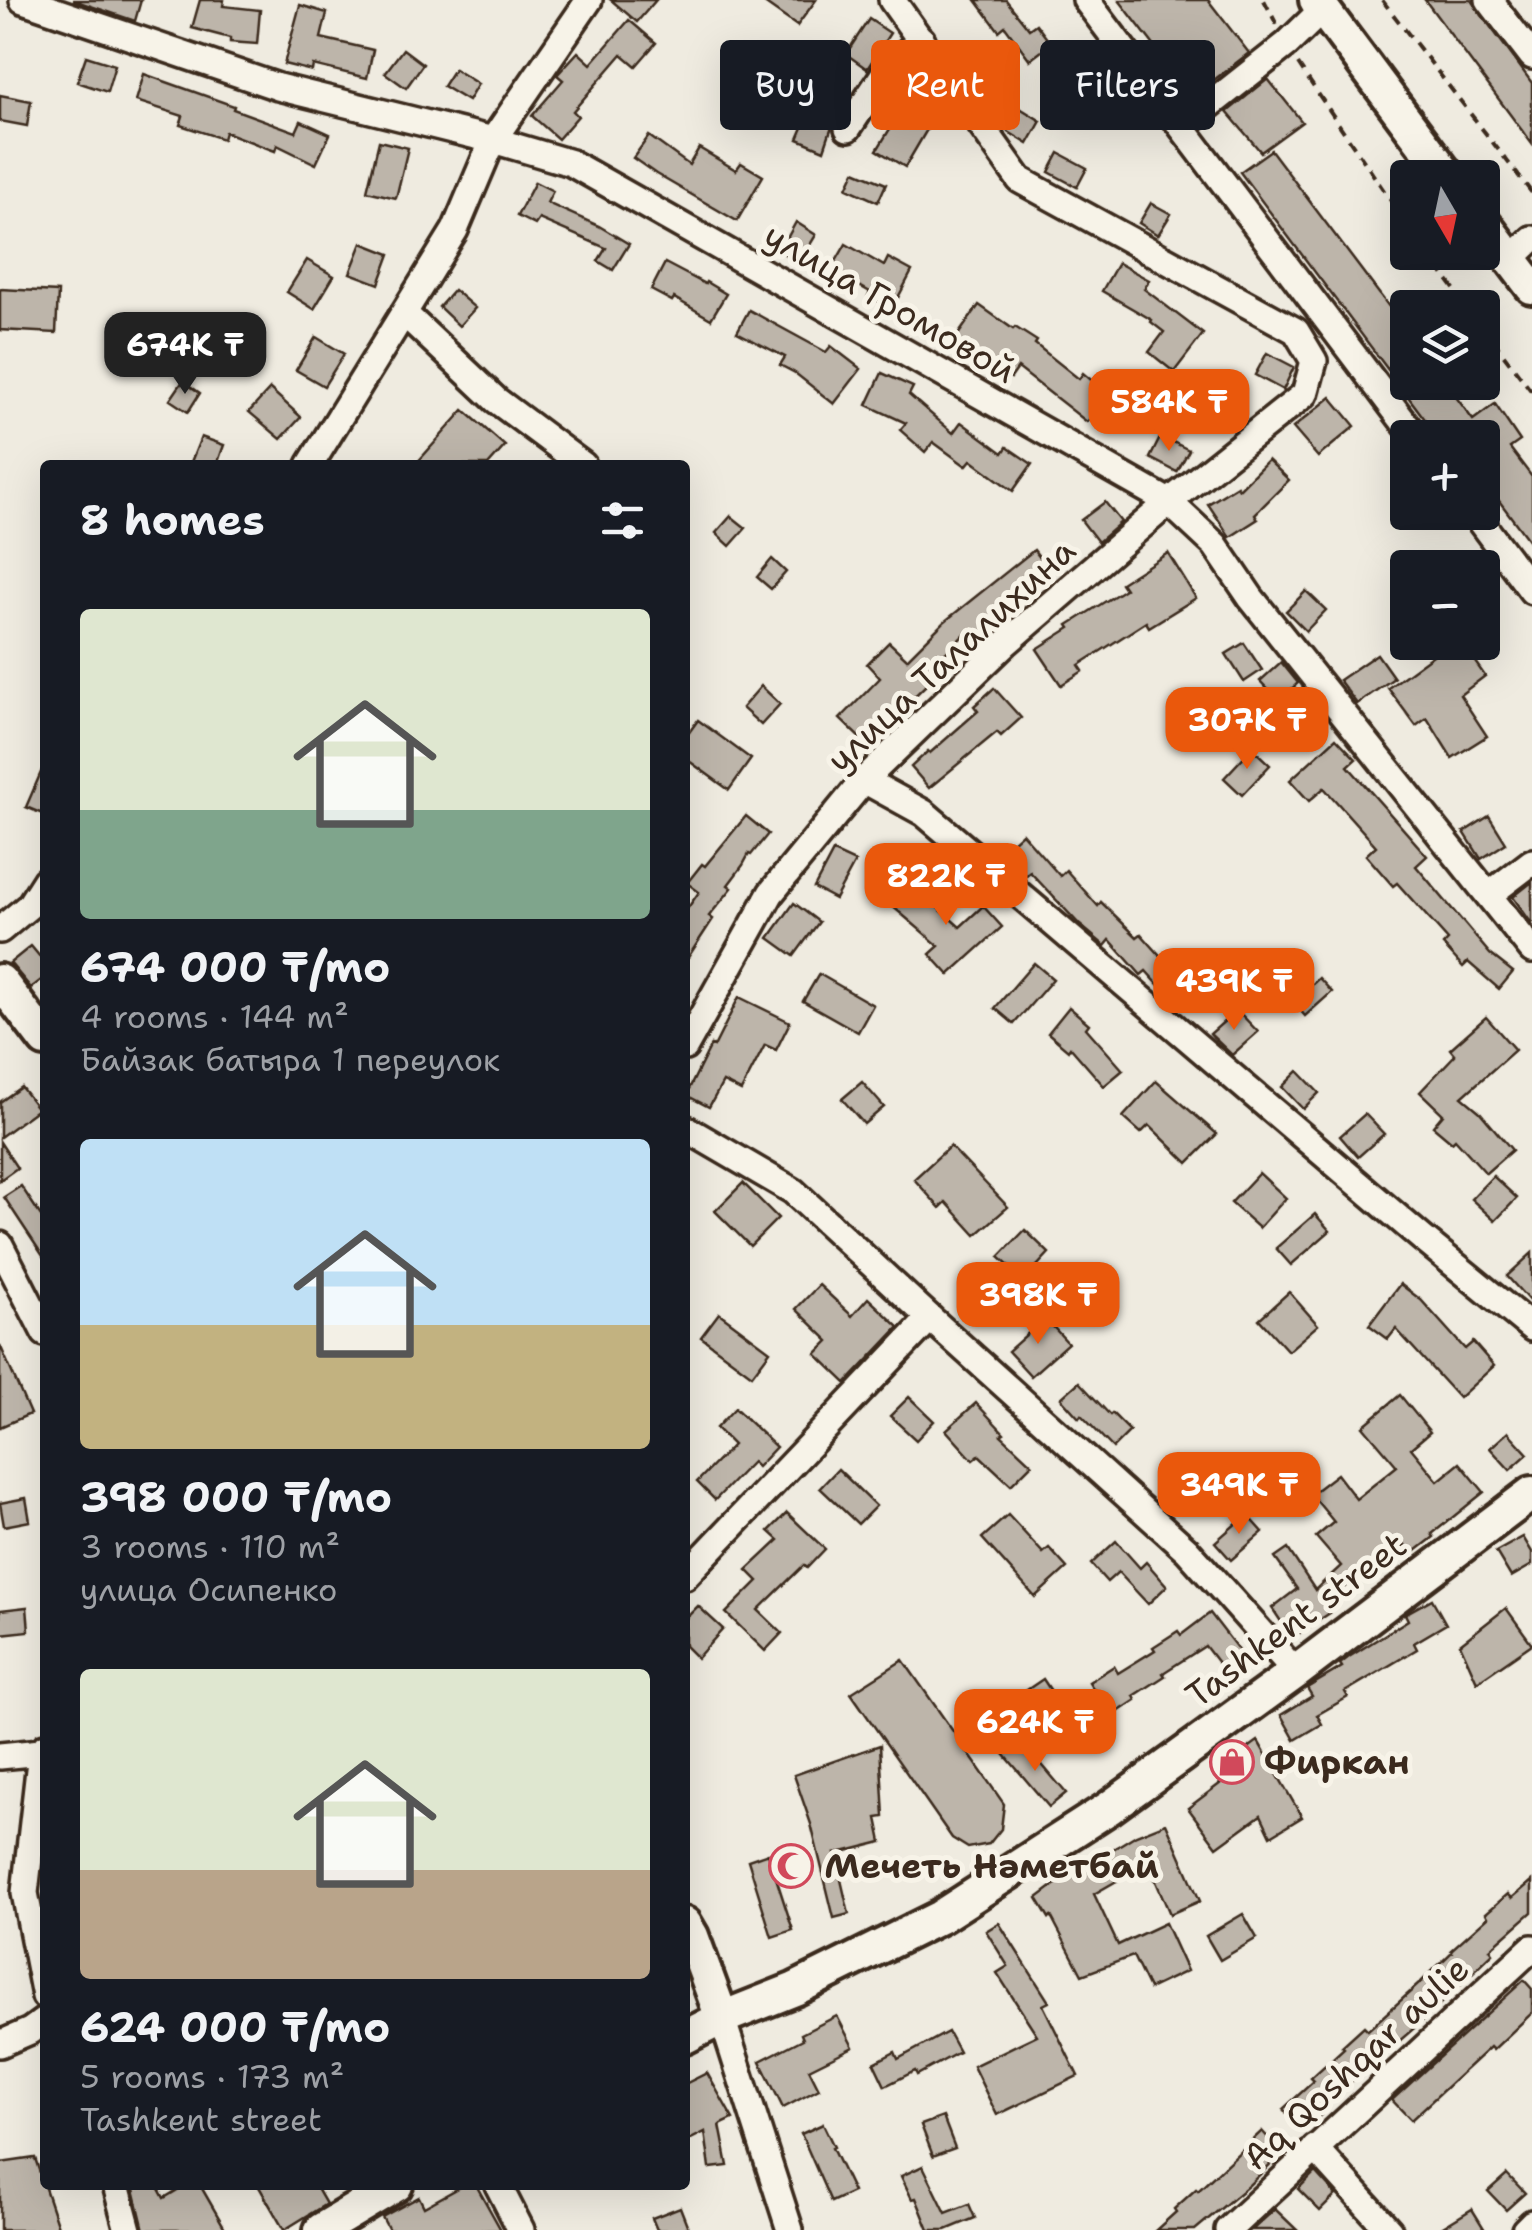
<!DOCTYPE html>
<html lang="en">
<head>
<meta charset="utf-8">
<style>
  body { margin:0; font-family:"Shantell Sans",sans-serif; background:#20242c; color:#f1f3f6; height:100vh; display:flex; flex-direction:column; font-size:38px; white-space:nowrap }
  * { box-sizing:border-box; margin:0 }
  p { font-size:32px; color:#9ea1a6 }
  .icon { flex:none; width:55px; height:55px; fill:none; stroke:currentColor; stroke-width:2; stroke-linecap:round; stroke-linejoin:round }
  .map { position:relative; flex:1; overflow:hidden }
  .drawer { position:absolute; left:40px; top:460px; width:650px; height:1730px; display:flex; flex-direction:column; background:#171b24; border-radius:10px; box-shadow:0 10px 40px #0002 }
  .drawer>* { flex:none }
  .banner { position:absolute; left:720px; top:40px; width:660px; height:90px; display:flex; gap:20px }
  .needle { width:65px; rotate:171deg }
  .tools { position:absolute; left:1390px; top:160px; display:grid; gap:20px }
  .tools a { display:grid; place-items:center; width:110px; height:110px; border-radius:10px; background:#171b24; box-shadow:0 10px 40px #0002; font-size:50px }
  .price { position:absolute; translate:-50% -85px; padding:0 22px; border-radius:20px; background:#ea580c; color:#fff; font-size:32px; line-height:65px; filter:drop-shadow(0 2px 5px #0008) }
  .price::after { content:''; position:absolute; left:50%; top:60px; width:30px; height:22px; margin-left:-15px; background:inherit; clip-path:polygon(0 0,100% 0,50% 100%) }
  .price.selected { background:#222; color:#fff }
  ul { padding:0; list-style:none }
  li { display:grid; align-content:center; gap:20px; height:530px; padding:0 40px }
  li span { display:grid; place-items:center; height:310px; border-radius:10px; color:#555 }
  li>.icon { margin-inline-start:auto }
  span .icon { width:180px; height:180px; fill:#fffc; stroke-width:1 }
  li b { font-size:42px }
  h2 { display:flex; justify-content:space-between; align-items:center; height:120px; padding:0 40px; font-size:42px }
  .pill { padding:0 35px; border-radius:10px; background:#171b24; box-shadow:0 10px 40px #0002; font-size:35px; line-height:90px }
  .pill.selected { background:#ea580c; color:#fff }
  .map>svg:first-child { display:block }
  .building { fill:#bdb5aa; stroke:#3b2a1e; stroke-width:2.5 }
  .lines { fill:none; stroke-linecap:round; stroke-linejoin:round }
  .minor-casing { stroke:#3b2a1e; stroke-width:32 }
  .major-casing { stroke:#3b2a1e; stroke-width:40 }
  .path { stroke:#3b2a1e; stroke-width:4; stroke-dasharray:10 8; stroke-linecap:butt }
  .minor { stroke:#f7f3e8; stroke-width:25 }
  .major { stroke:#f7f3e8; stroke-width:32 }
  .labels { text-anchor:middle; stroke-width:10; stroke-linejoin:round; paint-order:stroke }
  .street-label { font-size:35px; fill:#3b2a1e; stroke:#f7f3e8 }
  .poi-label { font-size:35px; font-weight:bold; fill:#3b2a1e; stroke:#f7f3e8; text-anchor:start }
</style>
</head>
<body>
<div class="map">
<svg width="1532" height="2230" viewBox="0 0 1532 2230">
  <rect width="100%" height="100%" fill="#efebe0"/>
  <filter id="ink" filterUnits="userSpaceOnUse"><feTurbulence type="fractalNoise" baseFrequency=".01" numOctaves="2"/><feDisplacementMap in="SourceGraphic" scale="20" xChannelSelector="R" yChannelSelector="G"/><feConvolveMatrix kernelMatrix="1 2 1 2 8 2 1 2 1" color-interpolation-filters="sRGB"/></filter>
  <g filter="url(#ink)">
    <g class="building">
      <path d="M73 0H141L135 21Z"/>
      <path d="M200 0H224L223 6 260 10 257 44 230 42V38L192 28Z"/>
      <path d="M611 0H656L637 22Z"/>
      <path d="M760 0H816L797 26Z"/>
      <path d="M976 0H1006L1029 29 1036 24 1051 44 1030 60 1005 26 999 31Z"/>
      <path d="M1119 0H1208L1249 53 1193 96Z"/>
      <path d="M1425 0H1471L1473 3 1532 83V144Z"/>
      <path d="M300 5 327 13 321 38 373 50 367 78 313 65 312 71 284 64Z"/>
      <path d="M869 19 890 33 867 69 846 54Z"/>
      <path d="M629 20 656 43 636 66 622 54 573 111 578 116 558 139 532 116 563 80 557 75 578 52 591 64Z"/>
      <path d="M403 49 423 64 406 88 385 73Z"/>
      <path d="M86 56 115 65 107 92 77 82Z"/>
      <path d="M454 69 478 84 468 101 443 86Z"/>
      <path d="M144 74 234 106 233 109 296 132 301 121 330 134 316 164 277 145 275 151 225 132 223 139 180 125 183 116 136 101Z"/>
      <path d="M1268 79 1302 122 1261 152 1227 112Z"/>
      <path d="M829 80 850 89 844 105 834 120 824 150 798 139 807 118 814 121Z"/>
      <path d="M0 95 31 101 27 126 0 121Z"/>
      <path d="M1020 108 1041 121 1028 144 1007 131Z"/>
      <path d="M902 109 932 121 905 167 877 150Z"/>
      <path d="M649 136 689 165 699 148 736 170 741 163 763 176 737 221 656 174 633 158Z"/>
      <path d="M379 141 408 148 396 198 367 191Z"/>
      <path d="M1271 150 1408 332V382H1445L1473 420 1495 404 1520 441 1510 448 1532 477V545L1482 478V438H1439L1240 172Z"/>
      <path d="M1059 153 1087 168 1077 187 1049 172Z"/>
      <path d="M855 171 886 184 878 202 847 188Z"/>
      <path d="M535 182 553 191 547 203 599 226 629 244 613 270 598 261 606 248 539 219 535 225 517 216Z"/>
      <path d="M1151 203 1171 214 1158 235 1139 223Z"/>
      <path d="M796 222 816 235 799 263 780 251Z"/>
      <path d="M362 243 390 254 379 284 350 273Z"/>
      <path d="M846 244 884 266 888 258 912 271 892 309 868 296 870 292 831 270Z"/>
      <path d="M307 260 334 276 314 309 287 292Z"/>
      <path d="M665 263 705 284 706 282 726 294 711 319 674 298 672 301 651 290Z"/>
      <path d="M1118 263 1149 280 1144 289 1203 334 1174 372 1149 352 1164 332 1151 322 1152 320 1102 291Z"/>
      <path d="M0 289 58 292 56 333 0 330Z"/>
      <path d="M454 290 475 308 459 326 439 307Z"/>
      <path d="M979 305 1013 329 1015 327 1037 341 1035 344 1079 379 1083 373 1109 395 1087 422 1018 368 1011 378 977 355 975 357 953 342Z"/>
      <path d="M749 310 826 352 831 346 861 369 834 404 795 373 780 365 785 357 737 332Z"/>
      <path d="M316 337 344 354 324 386 296 370Z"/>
      <path d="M1267 353 1294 367 1283 390 1255 375Z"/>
      <path d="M882 373 913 387 909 395 953 433 961 422 1003 453 1007 447 1032 464 1013 491 971 460 966 466 933 442 925 452 900 430 906 423 867 405Z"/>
      <path d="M183 381 200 393 188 412 170 400Z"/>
      <path d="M1134 382 1158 396 1146 416 1122 402Z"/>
      <path d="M270 389 301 417 281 439 249 412Z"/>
      <path d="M1331 397 1355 426 1318 457 1293 428Z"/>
      <path d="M464 410 505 446 488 465H415Z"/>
      <path d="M1161 436 1189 450 1177 472 1150 458Z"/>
      <path d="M201 437 224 445 217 465H200L191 462Z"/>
      <path d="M1268 460 1289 480 1255 514 1258 519 1230 537 1208 504 1237 486 1239 489Z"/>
      <path d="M1105 502 1121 522 1098 542 1081 520Z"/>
      <path d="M731 516 746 528 730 546 716 533Z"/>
      <path d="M1034 550 1051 572 1011 603 1014 607 976 637 970 629 923 675 930 681 866 744 840 719 880 678 867 664 889 642 907 659 944 622Z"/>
      <path d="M1168 553 1196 598 1149 627 1146 622 1079 665 1083 671 1061 685 1037 649 1070 628 1068 625 1125 589 1121 583Z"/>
      <path d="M772 559 786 572 771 589 757 577Z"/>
      <path d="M1306 591 1326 610 1306 631 1286 611Z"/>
      <path d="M1451 642H1461L1485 676 1460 695 1487 736 1452 758 1427 718 1416 726 1388 688Z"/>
      <path d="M1244 643 1262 670 1244 682 1226 654Z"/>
      <path d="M1377 654 1394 678 1357 704 1339 680Z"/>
      <path d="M1281 662 1298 683 1279 701 1260 681Z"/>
      <path d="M761 686 780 704 761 725 742 708Z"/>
      <path d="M994 688 1021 718 1001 736 997 732 929 788 911 767 928 751 930 753 978 711 974 706Z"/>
      <path d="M698 720 751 759 729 790 685 758V738Z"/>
      <path d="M1336 738 1356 759 1348 766 1427 856 1416 866 1490 954 1513 972 1499 989 1468 962 1463 967 1443 945 1448 940 1397 883 1393 886 1366 855 1376 846 1324 788 1309 801 1290 780Z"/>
      <path d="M1252 748 1270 765 1242 795 1224 778Z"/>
      <path d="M45 763V815L26 807Z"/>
      <path d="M746 816 768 834 751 855 749 854 743 865 728 885 732 888 709 916 713 919 685 962V912L699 892 687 883 702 864 705 866Z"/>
      <path d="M1489 816 1506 843 1481 859 1464 832Z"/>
      <path d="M1022 833 1060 876 1066 870 1098 906 1101 902 1137 937 1141 934 1168 964 1173 960 1195 985 1175 1003 1146 971 1141 975 1110 940 1105 946 1080 925 1030 872 1024 877 1001 852Z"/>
      <path d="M833 852 855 862 835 899 814 888Z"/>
      <path d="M1532 882V924L1513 897Z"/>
      <path d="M910 883 960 927 983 906 1002 927 949 975 930 954 939 946 891 905Z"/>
      <path d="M794 903 819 922 794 956 769 938Z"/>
      <path d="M31 946 45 963V977L31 988 10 963Z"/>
      <path d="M1034 963 1053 979 1014 1024 995 1008Z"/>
      <path d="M819 974 873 1005 858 1032 803 1001Z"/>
      <path d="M1319 978 1332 992 1305 1016 1293 1002Z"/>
      <path d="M739 997 790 1022 776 1050 765 1045 741 1091 723 1082 709 1107 686 1095 711 1045 714 1047Z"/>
      <path d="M1069 1007 1089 1024 1086 1028 1123 1070 1104 1086 1070 1047 1068 1050 1048 1033Z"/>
      <path d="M1237 1010 1258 1032 1232 1055 1210 1034Z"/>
      <path d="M1486 1017 1515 1050 1462 1097 1479 1111 1512 1150 1486 1173 1455 1139 1452 1142 1433 1126 1443 1114 1420 1092 1455 1055 1450 1049Z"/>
      <path d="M1298 1071 1319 1093 1303 1109 1282 1087Z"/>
      <path d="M1156 1081 1217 1134 1188 1163 1149 1125 1141 1133 1123 1117Z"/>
      <path d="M862 1082 884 1107 864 1124 842 1099Z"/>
      <path d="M21 1087 38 1109 0 1137V1102Z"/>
      <path d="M1365 1114 1384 1134 1358 1157 1340 1136Z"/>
      <path d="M0 1142 17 1168 0 1180Z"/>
      <path d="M950 1146 1008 1207 976 1235 946 1202 940 1208 914 1179Z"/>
      <path d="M1259 1173 1286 1198 1259 1228 1231 1203Z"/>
      <path d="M1493 1176 1517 1198 1495 1221 1471 1199Z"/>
      <path d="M743 1183 778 1218 750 1246 715 1211Z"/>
      <path d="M21 1186 45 1222V1259L4 1197Z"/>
      <path d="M1315 1214 1330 1231 1291 1265 1276 1248Z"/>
      <path d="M1025 1230 1049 1253 1024 1280 999 1257Z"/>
      <path d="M1532 1253V1304L1507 1276Z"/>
      <path d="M1400 1284 1421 1300 1465 1349 1473 1342 1494 1366 1459 1398 1396 1329 1388 1339 1369 1325Z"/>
      <path d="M819 1285 852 1316 868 1298 899 1327 846 1383 816 1354 829 1341 796 1309Z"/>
      <path d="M1289 1292 1318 1325 1288 1351 1259 1319Z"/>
      <path d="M719 1313 770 1351 752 1375 701 1337Z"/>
      <path d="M1045 1318 1068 1343 1031 1376 1008 1351Z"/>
      <path d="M0 1345 30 1414 0 1427Z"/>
      <path d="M1079 1382 1110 1415 1112 1413 1130 1431 1113 1448 1081 1415 1079 1418 1061 1398Z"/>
      <path d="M1400 1395 1430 1432 1411 1448 1438 1481 1460 1463 1484 1492 1432 1534 1434 1537 1412 1554 1405 1545 1373 1571 1368 1566 1324 1605 1330 1613 1292 1638 1272 1608 1297 1589 1275 1558 1288 1549 1315 1590 1341 1566 1316 1537 1334 1522 1311 1494 1337 1474 1356 1499 1397 1466 1363 1426Z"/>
      <path d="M909 1397 934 1421 916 1440 890 1416Z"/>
      <path d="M976 1403 1004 1433 1001 1435 1032 1464 1011 1485 979 1455 973 1460 946 1430Z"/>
      <path d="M735 1408 776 1447 757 1467 752 1462 715 1500 697 1482 733 1445 716 1428Z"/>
      <path d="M1508 1432 1528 1454 1510 1470 1490 1448Z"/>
      <path d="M838 1469 876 1506 858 1524 820 1488Z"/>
      <path d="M26 1498 30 1521 4 1526 0 1503Z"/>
      <path d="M787 1513 825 1549 807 1568 804 1565 758 1610 782 1633 765 1651 726 1613 758 1581 747 1570 779 1540 769 1531Z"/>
      <path d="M1247 1514 1263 1532 1231 1560 1215 1542Z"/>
      <path d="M1008 1515 1043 1553 1049 1548 1067 1568 1035 1597 982 1538Z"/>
      <path d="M1523 1537 1532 1552V1565L1511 1577 1496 1552Z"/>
      <path d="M1116 1541 1140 1568 1146 1562 1167 1586 1148 1604 1118 1572 1107 1582 1091 1564Z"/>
      <path d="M1432 1599 1446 1624 1414 1643 1417 1649 1345 1692 1348 1697 1317 1715 1322 1724 1295 1740 1281 1715 1312 1696 1307 1688 1342 1667 1340 1664 1349 1657 1408 1620 1405 1614Z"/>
      <path d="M698 1606 723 1629 697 1658 685 1646V1619Z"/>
      <path d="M27 1607 29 1631 0 1634V1610Z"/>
      <path d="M1506 1608 1532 1644 1477 1682 1460 1644Z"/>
      <path d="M1210 1613 1247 1661 1228 1676 1205 1646 1163 1673 1165 1676 1134 1696 1136 1700 1081 1736 1066 1712 1096 1693 1089 1682 1114 1666 1118 1673 1155 1650 1153 1647 1178 1631 1181 1635Z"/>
      <path d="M903 1660 1004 1804 1001 1829 989 1844 968 1848 952 1838 851 1693Z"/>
      <path d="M1043 1679 1059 1703 1034 1719 1018 1696Z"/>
      <path d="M1021 1740 1066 1793 1049 1807 1004 1754Z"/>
      <path d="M1258 1741 1302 1817 1271 1836 1261 1815 1217 1847 1188 1808 1221 1783 1214 1773Z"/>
      <path d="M880 1745 884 1817 877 1818 882 1842 835 1854 849 1914 834 1918 811 1824 794 1775Z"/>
      <path d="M1166 1823 1200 1901 1170 1914 1148 1863 1094 1894 1118 1945 1165 1923 1187 1971 1149 1989 1133 1956 1082 1975 1051 1916 1049 1918 1037 1898 1081 1865 1082 1868 1136 1835Z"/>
      <path d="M768 1853 793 1930 772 1937 748 1860Z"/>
      <path d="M1532 1881V1912L1490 1949 1493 1953 1420 2023 1397 2043 1394 2039 1351 2078 1353 2080 1322 2108 1325 2111 1303 2131 1283 2109 1314 2081 1311 2078 1344 2048 1342 2046 1364 2026 1368 2030 1419 1984 1452 1952 1451 1950 1488 1917 1486 1913 1508 1894 1512 1898Z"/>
      <path d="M1243 1914 1257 1938 1220 1960 1206 1936Z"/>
      <path d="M999 1923 1049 2002 1043 2005 1078 2076 997 2115 973 2066 1037 2035 997 1973 1008 1966 986 1931Z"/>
      <path d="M1524 1980 1532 1989V2013L1493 2050 1490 2047 1411 2120 1392 2100Z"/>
      <path d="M837 2016 853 2047 809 2069 819 2089 783 2108 760 2061 803 2039 801 2034Z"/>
      <path d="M948 2032 959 2052 917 2075 915 2071 885 2086 874 2063 895 2052 898 2059Z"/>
      <path d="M707 2073 733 2119 720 2125 728 2166 710 2168 705 2132 685 2142V2084Z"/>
      <path d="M943 2117 955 2148 933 2156 921 2125Z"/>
      <path d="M823 2124 834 2147 832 2148 853 2192 831 2202 801 2134Z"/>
      <path d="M1262 2131 1282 2153 1249 2185 1195 2230H1156L1176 2212 1174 2209 1196 2189 1198 2191Z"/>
      <path d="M35 2158 59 2230H0V2163Z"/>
      <path d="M923 2166 946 2213 969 2204 975 2218 946 2230H929L916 2198 912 2199 901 2176Z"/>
      <path d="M1315 2172 1336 2195 1320 2211 1298 2189Z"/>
      <path d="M1507 2174 1525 2193 1506 2210 1488 2191Z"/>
      <path d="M133 2185H157L164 2198 186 2185H200L226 2230H144Z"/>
      <path d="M258 2185H315L326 2204 284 2230Z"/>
      <path d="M464 2185H476L501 2230H389L382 2217 419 2197 424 2207Z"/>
      <path d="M680 2207 689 2230H657L652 2218Z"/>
      <path d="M1275 2209 1297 2230H1252Z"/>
      <path d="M1472 2209 1485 2230H1438Z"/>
    </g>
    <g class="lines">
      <g class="minor-casing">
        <g id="minor">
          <path d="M23 0 278 87 493 140 571 163 1169 502 1215 545 1251 598 1532 950"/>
          <path d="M1086 0 1416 438"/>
          <path d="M1489 0 1532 56"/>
          <path d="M1182 127 1287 44 1323 9"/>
          <path d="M848 128 890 65 922 40"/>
          <path d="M1511 259 1532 239"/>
          <path d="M405 314 496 400 583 465"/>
          <path d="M310 465 455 230 493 140 589 0"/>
          <path d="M1473 512 1532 591"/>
          <path d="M864 780 924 813 1422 1238 1532 1328"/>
          <path d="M1490 894 1532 862"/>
          <path d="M0 930 29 906 45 881"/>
          <path d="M685 1047 771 893 864 780 1006 643 1169 502 1305 394 1314 361 1296 331 1020 180 892 0"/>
          <path d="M685 1128 793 1191 930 1318 1187 1550 1296 1672"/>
          <path d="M0 1245 45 1333"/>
          <path d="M685 1576 930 1318"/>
          <path d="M45 1747 41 1752 25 1893 45 1996"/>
          <path d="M0 1756 41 1752"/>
          <path d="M722 2018 790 2230"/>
          <path d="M0 2044 30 2031 45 2020"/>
          <path d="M1315 2148 1389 2230"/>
          <path d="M116 2185 128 2230"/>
          <path d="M498 2185 521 2230"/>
          <path d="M1228 2230 1532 1948"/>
          <path d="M1525 2230 1532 2223"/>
        </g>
      </g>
      <g class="major-casing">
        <g id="major">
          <path d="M1316 0 1449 178"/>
          <path d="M1482 221 1532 287"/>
          <path d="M0 981 45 1040"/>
          <path d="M685 1924 692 1936 722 2018"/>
          <path d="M685 2037 722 2018 795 1989 940 1917 1109 1808 1296 1672 1532 1493"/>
          <path d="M321 2230 396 2185"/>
        </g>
      </g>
      <g class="path">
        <path d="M1264 0 1277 25"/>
        <path d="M1382 0 1532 193"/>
        <path d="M1298 64 1408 226"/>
        <path d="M1427 252 1468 308"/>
        <path d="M1482 326 1532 392"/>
      </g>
      <use href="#minor" class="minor"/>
      <use href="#major" class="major"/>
    </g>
  </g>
  <defs>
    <g id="shop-ring" transform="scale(2.25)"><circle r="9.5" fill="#f7f3e8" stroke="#d1495b" stroke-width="1.5"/><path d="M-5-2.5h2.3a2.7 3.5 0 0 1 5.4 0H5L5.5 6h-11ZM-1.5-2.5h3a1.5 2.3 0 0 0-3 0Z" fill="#d1495b"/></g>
    <g id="mosque-ring" transform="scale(2.25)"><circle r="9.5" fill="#f7f3e8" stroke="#d1495b" stroke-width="1.5"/><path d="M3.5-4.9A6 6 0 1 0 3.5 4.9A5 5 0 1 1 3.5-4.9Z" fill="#d1495b"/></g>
  </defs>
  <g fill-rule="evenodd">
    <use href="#shop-ring" x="1232" y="1762"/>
    <use href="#mosque-ring" x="791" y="1866"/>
  </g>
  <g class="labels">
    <g class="street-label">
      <text transform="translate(890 303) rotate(30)" y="12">улица Громовой</text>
      <text transform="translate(951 655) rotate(-43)" y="12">улица Талалихина</text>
      <text transform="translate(1296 1620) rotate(-37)" y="12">Tashkent street</text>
      <text transform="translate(1356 2063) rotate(-43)" y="12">Aq Qoshqar aulie</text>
    </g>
    <g class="poi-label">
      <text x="1264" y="1774">Фиркан</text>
      <text x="824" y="1878">Мечеть Нәметбай</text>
    </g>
  </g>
</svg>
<div class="tools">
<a><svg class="needle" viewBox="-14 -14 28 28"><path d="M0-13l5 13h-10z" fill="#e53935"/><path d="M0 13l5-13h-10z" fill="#9ea1a6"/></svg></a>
<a><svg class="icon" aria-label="layers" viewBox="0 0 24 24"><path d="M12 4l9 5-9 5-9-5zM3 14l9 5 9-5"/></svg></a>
<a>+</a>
<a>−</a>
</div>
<b class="price selected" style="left:185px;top:397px">674K ₸</b>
<b class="price" style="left:1169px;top:454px">584K ₸</b>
<b class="price" style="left:1247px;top:772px">307K ₸</b>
<b class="price" style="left:946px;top:928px">822K ₸</b>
<b class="price" style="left:1234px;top:1033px">439K ₸</b>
<b class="price" style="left:1038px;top:1347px">398K ₸</b>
<b class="price" style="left:1239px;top:1537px">349K ₸</b>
<b class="price" style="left:1035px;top:1774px">624K ₸</b>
<div class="banner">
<a class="pill">Buy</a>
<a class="pill selected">Rent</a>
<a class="pill">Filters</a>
</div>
<section class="drawer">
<h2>8 homes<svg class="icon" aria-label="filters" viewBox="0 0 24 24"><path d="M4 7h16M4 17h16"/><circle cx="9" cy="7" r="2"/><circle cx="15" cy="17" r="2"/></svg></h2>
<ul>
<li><span style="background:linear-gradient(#dfe7d0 65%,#7fa58c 0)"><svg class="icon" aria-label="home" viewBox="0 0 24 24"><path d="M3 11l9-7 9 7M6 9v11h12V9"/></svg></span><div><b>674 000 ₸/mo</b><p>4 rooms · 144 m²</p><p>Байзак батыра 1 переулок</p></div></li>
<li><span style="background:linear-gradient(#bfe0f5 60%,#c2b280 0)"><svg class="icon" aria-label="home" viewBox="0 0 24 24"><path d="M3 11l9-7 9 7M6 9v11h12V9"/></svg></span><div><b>398 000 ₸/mo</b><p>3 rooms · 110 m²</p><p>улица Осипенко</p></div></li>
<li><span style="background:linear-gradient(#dfe7d0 65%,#b9a48a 0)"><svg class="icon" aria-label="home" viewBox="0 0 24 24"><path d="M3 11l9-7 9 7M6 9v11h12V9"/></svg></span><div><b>624 000 ₸/mo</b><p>5 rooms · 173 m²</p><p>Tashkent street</p></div></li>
</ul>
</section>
</div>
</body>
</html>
